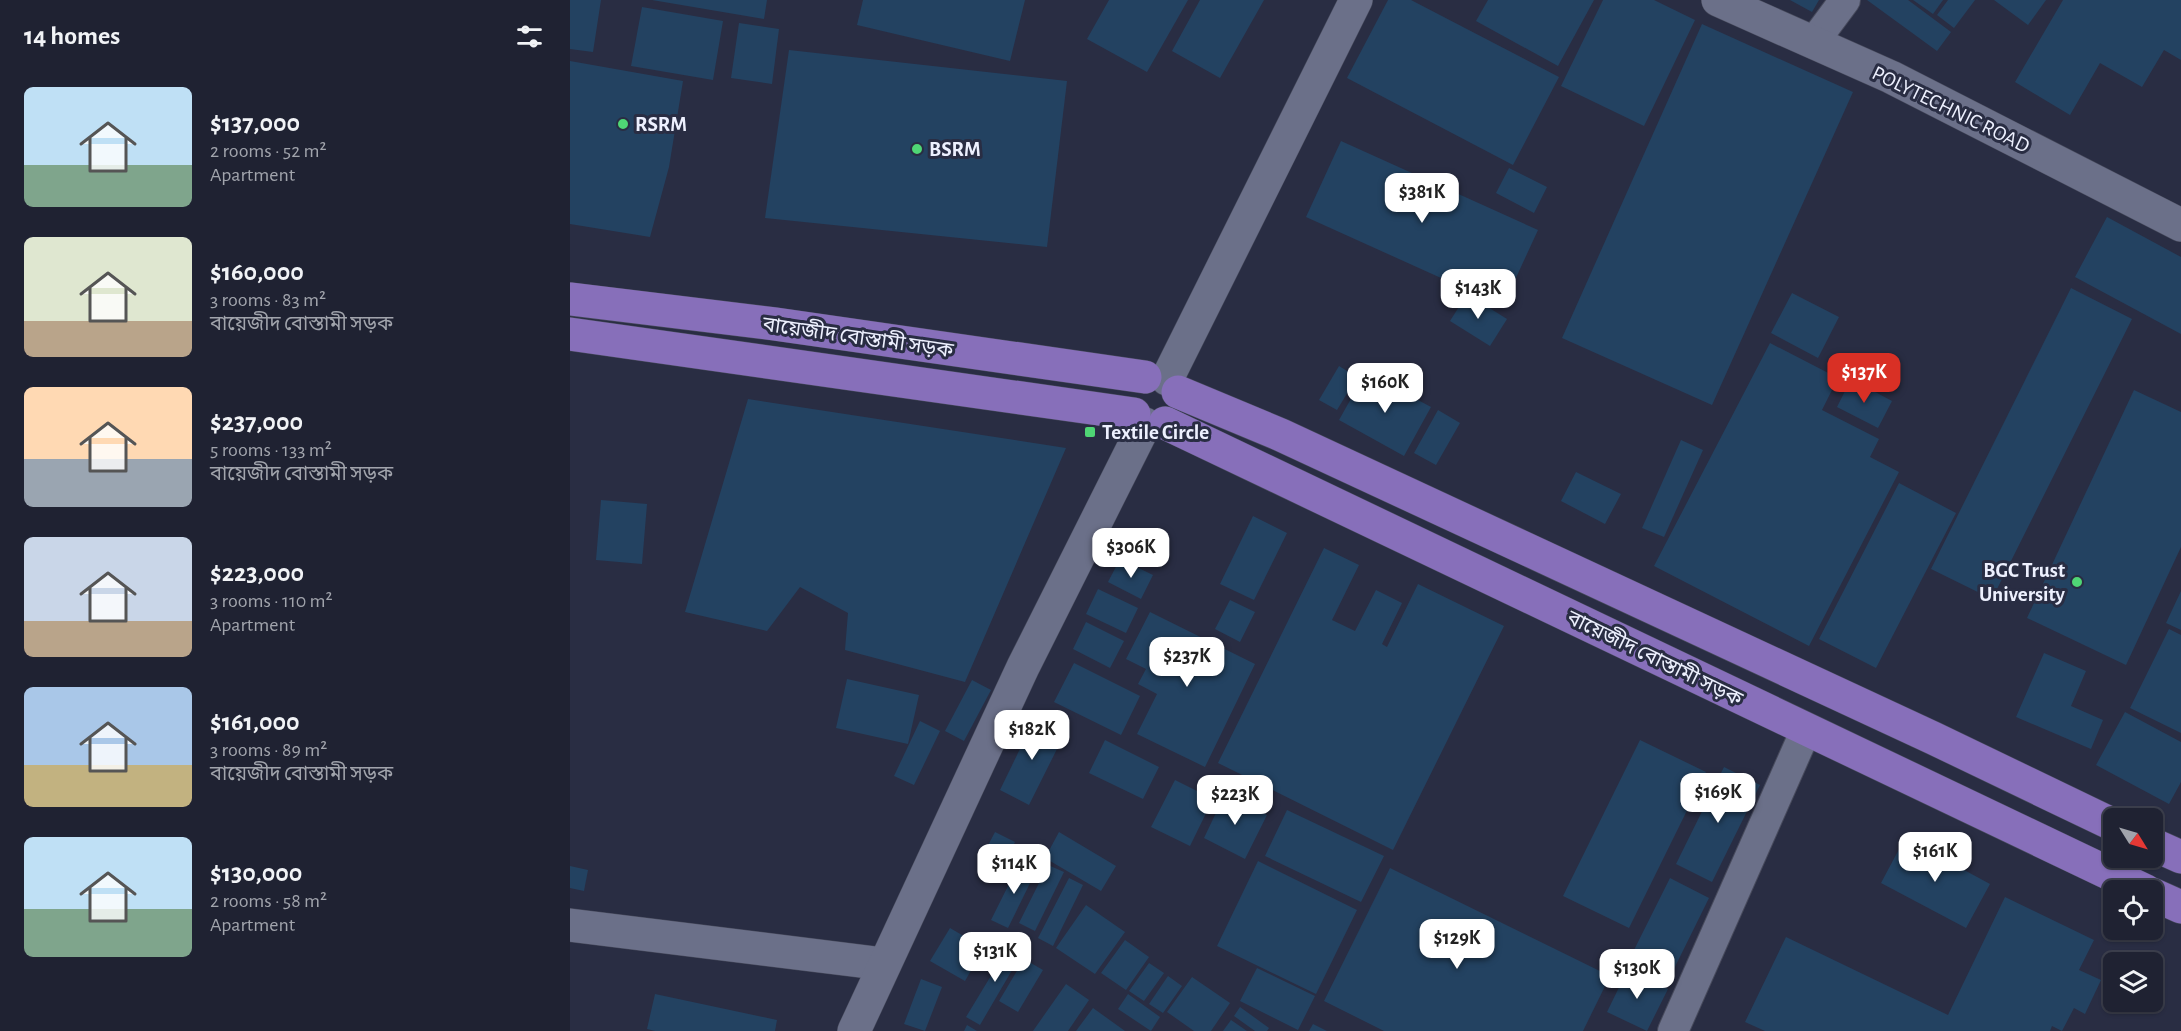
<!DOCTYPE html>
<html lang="en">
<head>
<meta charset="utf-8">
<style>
  body { margin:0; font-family:"Alegreya Sans","Noto Sans Bengali",sans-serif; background:#2c2f3e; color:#f1f3f6; height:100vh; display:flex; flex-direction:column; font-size:22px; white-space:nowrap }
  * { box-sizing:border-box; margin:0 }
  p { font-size:20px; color:#a1a4ac }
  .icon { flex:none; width:33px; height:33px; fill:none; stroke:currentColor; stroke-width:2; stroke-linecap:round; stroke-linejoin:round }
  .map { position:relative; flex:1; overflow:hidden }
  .sheet { display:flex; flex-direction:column; background:#1f2232; width:570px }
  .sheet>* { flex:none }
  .needle { width:39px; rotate:127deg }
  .buttons { position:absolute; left:1533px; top:808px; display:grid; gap:12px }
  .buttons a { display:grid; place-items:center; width:60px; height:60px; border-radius:9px; background:#1f2232; box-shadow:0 2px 4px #0004,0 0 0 2px #3c3f4d; font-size:30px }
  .price { position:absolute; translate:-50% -51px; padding:0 14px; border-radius:12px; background:#fff; color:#222; font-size:20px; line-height:39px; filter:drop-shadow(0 2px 3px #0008) }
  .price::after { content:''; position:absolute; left:50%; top:36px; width:18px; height:14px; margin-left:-9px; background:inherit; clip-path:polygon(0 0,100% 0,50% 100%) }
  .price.selected { background:#d93025; color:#fff }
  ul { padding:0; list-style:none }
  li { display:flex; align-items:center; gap:18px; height:150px; padding:0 24px }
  li span { display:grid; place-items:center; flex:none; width:168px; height:120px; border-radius:9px; color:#555 }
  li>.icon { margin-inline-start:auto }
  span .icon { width:72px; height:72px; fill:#fffc; stroke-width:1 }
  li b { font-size:26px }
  h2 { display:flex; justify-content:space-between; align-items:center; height:72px; padding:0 24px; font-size:26px }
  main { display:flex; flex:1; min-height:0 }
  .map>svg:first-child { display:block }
  .building { fill:#234261 }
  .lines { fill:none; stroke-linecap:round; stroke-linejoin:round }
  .street-casing { stroke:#474a5c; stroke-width:32 }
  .secondary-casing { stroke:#474a5c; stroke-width:34 }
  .primary-casing { stroke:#474a5c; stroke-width:34 }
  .street { stroke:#6b7089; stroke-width:30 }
  .secondary { stroke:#6b7089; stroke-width:33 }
  .primary { stroke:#876fba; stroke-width:33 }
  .poi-dot { fill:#4fd675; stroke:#292d43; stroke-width:2 }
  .labels { text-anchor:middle; stroke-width:6; stroke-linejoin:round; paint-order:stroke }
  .street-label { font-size:21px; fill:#edf0fe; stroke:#292d43 }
  .poi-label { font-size:21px; font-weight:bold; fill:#edf0fe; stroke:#292d43; text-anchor:start }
</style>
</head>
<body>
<main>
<section class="sheet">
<h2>14 homes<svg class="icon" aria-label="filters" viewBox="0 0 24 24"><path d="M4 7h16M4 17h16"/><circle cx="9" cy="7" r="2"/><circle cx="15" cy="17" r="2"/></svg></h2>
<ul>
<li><span style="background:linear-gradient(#bfe0f5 65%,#7fa58c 0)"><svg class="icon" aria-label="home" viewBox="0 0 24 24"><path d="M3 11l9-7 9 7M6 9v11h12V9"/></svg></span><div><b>$137,000</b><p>2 rooms · 52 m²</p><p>Apartment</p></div></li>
<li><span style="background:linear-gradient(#dfe7d0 70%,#b9a48a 0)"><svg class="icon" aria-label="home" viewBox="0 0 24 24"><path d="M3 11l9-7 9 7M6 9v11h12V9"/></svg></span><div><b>$160,000</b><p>3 rooms · 83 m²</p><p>বায়েজীদ বোস্তামী সড়ক</p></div></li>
<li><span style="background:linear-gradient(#ffd9b3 60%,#9aa5b1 0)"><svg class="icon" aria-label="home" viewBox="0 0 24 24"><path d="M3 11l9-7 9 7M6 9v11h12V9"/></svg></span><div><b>$237,000</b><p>5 rooms · 133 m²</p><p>বায়েজীদ বোস্তামী সড়ক</p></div></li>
<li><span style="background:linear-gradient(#c9d6e8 70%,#b9a48a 0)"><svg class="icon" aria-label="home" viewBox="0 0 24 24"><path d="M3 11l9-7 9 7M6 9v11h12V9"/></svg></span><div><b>$223,000</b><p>3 rooms · 110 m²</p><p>Apartment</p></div></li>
<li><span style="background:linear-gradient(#a9c7e8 65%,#c2b280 0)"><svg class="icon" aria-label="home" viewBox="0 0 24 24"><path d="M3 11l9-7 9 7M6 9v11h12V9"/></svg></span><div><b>$161,000</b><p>3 rooms · 89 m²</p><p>বায়েজীদ বোস্তামী সড়ক</p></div></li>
<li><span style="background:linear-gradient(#bfe0f5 60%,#7fa58c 0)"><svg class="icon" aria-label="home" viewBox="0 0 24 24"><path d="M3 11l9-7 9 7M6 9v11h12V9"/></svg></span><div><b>$130,000</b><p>2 rooms · 58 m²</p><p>Apartment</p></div></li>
</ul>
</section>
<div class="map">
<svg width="1611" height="1031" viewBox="0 0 1611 1031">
  <rect width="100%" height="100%" fill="#292d43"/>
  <g class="building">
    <path d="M0 0H31L23 52 0 49Z"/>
    <path d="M82 0H197L194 19Z"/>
    <path d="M293 0H455L440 61 287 25Z"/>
    <path d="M539 0H618L577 72 517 39Z"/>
    <path d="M630 0H694L650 78 602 51Z"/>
    <path d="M818 0H841L989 77 943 165 777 78Z"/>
    <path d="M918 0H1024L988 66 906 21Z"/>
    <path d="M1033 0H1084L1125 20 1074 126 991 86Z"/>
    <path d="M1220 0H1249L1242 12Z"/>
    <path d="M1297 0H1338L1381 32 1367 51Z"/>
    <path d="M1343 0H1373L1363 14Z"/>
    <path d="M1378 0H1405L1384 28 1367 15Z"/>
    <path d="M1424 0H1476L1458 25Z"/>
    <path d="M1493 0H1611V60L1594 50 1572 87 1530 63 1500 115 1445 82Z"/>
    <path d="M72 7 153 21 143 80 61 66Z"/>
    <path d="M169 23 209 29 202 84 161 78Z"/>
    <path d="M1132 24 1283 92 1142 405 992 338Z"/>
    <path d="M219 50 497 81 477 247 195 218Z"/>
    <path d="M0 61 113 81 99 167 80 237 0 224Z"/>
    <path d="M771 141 968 230 933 306 736 217Z"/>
    <path d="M939 168 977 187 964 213 926 193Z"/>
    <path d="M1537 217 1611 257V334L1505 277Z"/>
    <path d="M1501 288 1562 319 1422 599 1361 569Z"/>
    <path d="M1222 293 1269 317 1248 358 1201 333Z"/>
    <path d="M897 294 937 319 920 346 880 321Z"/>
    <path d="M1200 343 1268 378 1252 410 1309 439 1300 457 1329 472 1239 646 1084 566Z"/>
    <path d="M769 366 787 377 767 410 749 400Z"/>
    <path d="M796 372 861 407 834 456 769 420Z"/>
    <path d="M1281 379 1322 401 1308 428 1267 407Z"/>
    <path d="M1564 390 1611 412V547L1556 665 1457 618Z"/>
    <path d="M178 399 496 448 395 682 275 650 278 613 230 587 197 631 115 612Z"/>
    <path d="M868 410 890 423 866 465 844 453Z"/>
    <path d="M1111 440 1133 450 1094 537 1072 528Z"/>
    <path d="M1006 472 1051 494 1035 524 991 501Z"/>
    <path d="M1329 483 1386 513 1306 668 1249 639Z"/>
    <path d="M31 500 77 504 72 564 26 560Z"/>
    <path d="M683 516 717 533 684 600 650 584Z"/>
    <path d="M754 548 789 565 762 620 785 631 806 590 832 603 812 644 817 647 848 584 934 626 823 850 648 763Z"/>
    <path d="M550 559 583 575 571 599 538 582Z"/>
    <path d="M528 589 568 608 556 633 516 614Z"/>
    <path d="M1611 591V630L1596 623Z"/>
    <path d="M660 600 685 612 670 642 645 629Z"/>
    <path d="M580 612 685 664 635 767 567 734 587 694 568 684 576 669 556 659Z"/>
    <path d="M516 622 554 641 540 668 503 649Z"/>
    <path d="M1599 629 1611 635V733L1560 708Z"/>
    <path d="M1474 653 1516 671 1501 706 1533 720 1521 749 1446 717Z"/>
    <path d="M504 663 570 696 551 735 484 702Z"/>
    <path d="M277 679 349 695 338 744 266 728Z"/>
    <path d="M402 680 421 690 394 741 375 731Z"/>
    <path d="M1555 712 1611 742V782L1599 804 1526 765Z"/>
    <path d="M465 718 495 733 459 805 430 790Z"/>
    <path d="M350 721 370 731 344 785 324 776Z"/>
    <path d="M535 740 589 767 573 799 519 773Z"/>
    <path d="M1070 740 1136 772 1059 928 993 896Z"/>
    <path d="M1154 767 1190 785 1142 882 1106 864Z"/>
    <path d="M605 780 643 799 620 846 581 827Z"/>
    <path d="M655 794 697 815 675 859 634 838Z"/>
    <path d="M717 810 814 856 791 902 695 856Z"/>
    <path d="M425 832 445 842 433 865 413 855Z"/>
    <path d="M489 832 546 866 531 891 475 858Z"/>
    <path d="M1335 838 1420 884 1396 928 1311 883Z"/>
    <path d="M688 861 787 910 746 994 647 946Z"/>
    <path d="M450 862 466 871 438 928 421 920Z"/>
    <path d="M478 865 494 872 465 931 449 923Z"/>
    <path d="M0 866 18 870 14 891 0 888Z"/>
    <path d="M820 868 1040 976 1013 1031H814L754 1001Z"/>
    <path d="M499 878 513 885 483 946 468 938Z"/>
    <path d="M1100 878 1139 898 1098 981 1058 962Z"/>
    <path d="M1435 897 1524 940 1509 970 1531 980 1515 1014 1504 1008 1492 1031 1482 1026 1480 1031H1195L1175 1022 1216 937 1378 1015Z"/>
    <path d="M516 905 555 932 525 974 486 948Z"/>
    <path d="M380 928 414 948 395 981 360 961Z"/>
    <path d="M555 940 579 957 556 990 531 973Z"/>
    <path d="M442 941 455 948 410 1025 396 1017Z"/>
    <path d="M454 959 473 970 448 1012 429 1001Z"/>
    <path d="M579 963 594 973 574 1001 559 991Z"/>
    <path d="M687 968 745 996 728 1030 670 1001Z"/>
    <path d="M1058 969 1098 989 1077 1031 1037 1012Z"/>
    <path d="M598 976 612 986 593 1013 579 1004Z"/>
    <path d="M622 977 660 1003 641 1031H624L597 1012Z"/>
    <path d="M351 979 372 987 355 1031 334 1024Z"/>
    <path d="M496 984 519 1000 498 1031H463Z"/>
    <path d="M85 994 207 1020 205 1031H85L77 1029Z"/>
    <path d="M558 994 590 1017 581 1031 548 1009Z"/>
    <path d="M670 1007 699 1028 697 1031H685L664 1016Z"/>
    <path d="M523 1008 555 1031H506Z"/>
    <path d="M661 1020 677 1031H653Z"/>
    <path d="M743 1024 757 1031H739Z"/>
    <path d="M397 1025 407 1031H394Z"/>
  </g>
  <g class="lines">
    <g class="street-casing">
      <g id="street">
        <path d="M1243 43 1275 0"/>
        <path d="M1103 1031 1236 730"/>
      </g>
    </g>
    <g class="secondary-casing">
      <g id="secondary">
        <path d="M1148 0 1321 77 1611 225"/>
        <path d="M597 379 786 0"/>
        <path d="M0 925 314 964"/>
        <path d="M284 1031 453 667 575 424"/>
      </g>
    </g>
    <g class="primary-casing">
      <g id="primary">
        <path d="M0 299 205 324 575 377"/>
        <path d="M0 334 564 414"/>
        <path d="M608 392 711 435 1363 738 1544 825"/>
        <path d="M595 423 1576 891"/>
        <path d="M1582 844 1611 857"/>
        <path d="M1582 894 1611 907"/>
      </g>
    </g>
    <use href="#street" class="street"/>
    <use href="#secondary" class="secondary"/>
    <use href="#primary" class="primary"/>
  </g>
  <g class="poi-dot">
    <circle cx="53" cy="124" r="6"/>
    <circle cx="347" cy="149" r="6"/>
    <rect x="514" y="426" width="12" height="12" rx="3"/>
    <circle cx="1507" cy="582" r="6"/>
  </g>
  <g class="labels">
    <g class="street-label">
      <text transform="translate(1381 109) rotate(26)" y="7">POLYTECHNIC ROAD</text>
      <text transform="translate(288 337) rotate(8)" y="7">বায়েজীদ বোস্তামী সড়ক</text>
      <text transform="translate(1085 658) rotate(26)" y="7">বায়েজীদ বোস্তামী সড়ক</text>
    </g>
    <g class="poi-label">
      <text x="65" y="131">RSRM</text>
      <text x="359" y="156">BSRM</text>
      <text x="532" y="439">Textile Circle</text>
      <text x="1495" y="577" text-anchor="end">BGC Trust<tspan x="1495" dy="24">University</tspan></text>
    </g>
  </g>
</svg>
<div class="buttons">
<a><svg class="needle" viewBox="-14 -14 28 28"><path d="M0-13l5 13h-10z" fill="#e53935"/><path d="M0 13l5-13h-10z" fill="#a1a4ac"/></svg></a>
<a><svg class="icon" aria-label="locate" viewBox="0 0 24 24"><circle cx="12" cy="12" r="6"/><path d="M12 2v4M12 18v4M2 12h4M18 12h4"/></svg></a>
<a><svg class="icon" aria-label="layers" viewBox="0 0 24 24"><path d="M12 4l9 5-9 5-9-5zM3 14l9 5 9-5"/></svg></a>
</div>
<b class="price" style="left:852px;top:224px">$381K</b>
<b class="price" style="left:908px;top:320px">$143K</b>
<b class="price selected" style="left:1294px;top:404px">$137K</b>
<b class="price" style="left:815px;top:414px">$160K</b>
<b class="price" style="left:561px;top:579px">$306K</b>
<b class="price" style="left:617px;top:688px">$237K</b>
<b class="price" style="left:462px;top:761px">$182K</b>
<b class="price" style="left:1148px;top:824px">$169K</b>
<b class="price" style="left:665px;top:826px">$223K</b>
<b class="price" style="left:1365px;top:883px">$161K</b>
<b class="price" style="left:444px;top:895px">$114K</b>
<b class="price" style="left:887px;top:970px">$129K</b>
<b class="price" style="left:425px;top:983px">$131K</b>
<b class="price" style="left:1067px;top:1000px">$130K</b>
</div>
</main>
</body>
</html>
